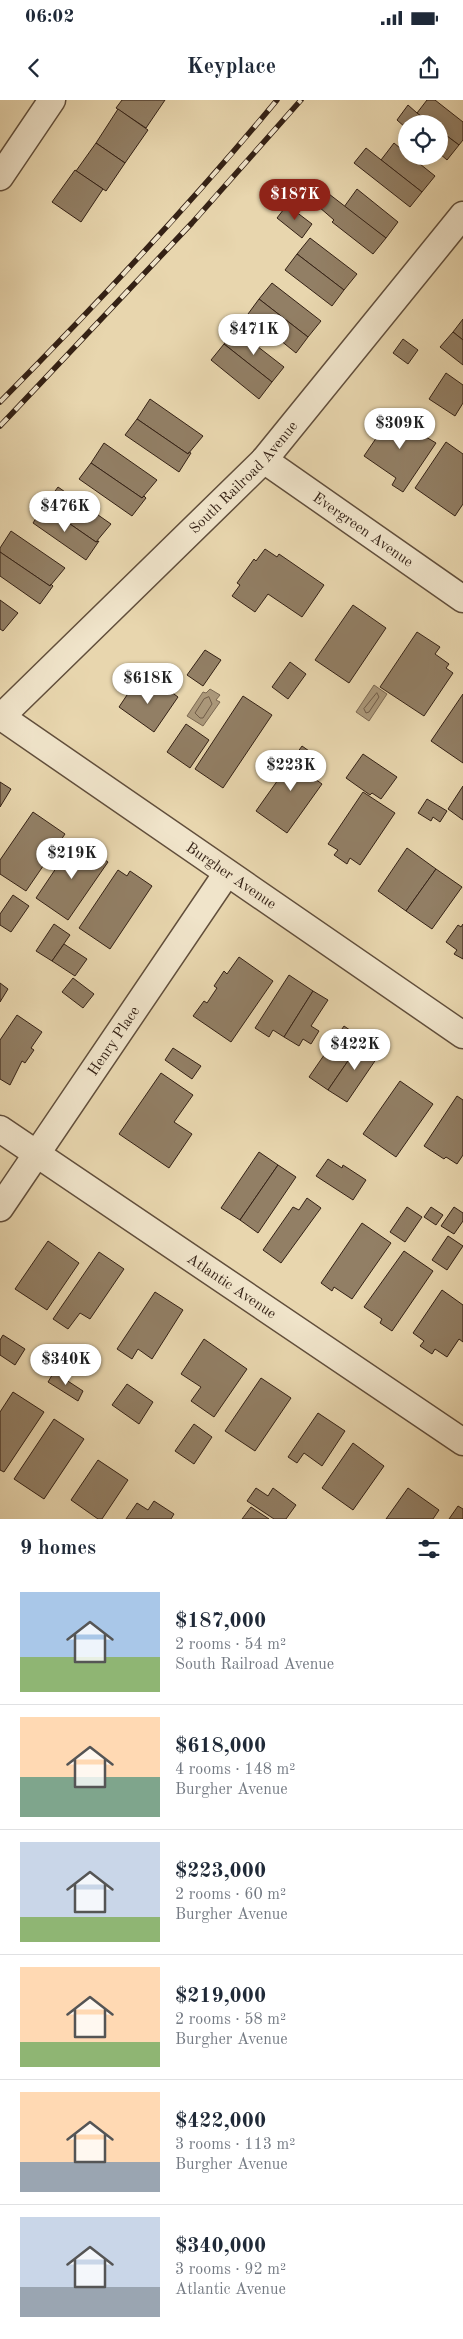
<!DOCTYPE html>
<html lang="en">
<head>
<meta charset="utf-8">
<style>
  body { margin:0; font-family:"Old Standard TT",serif; background:#f2f2f3; color:#1f2937; height:100vh; display:flex; flex-direction:column; font-size:19px; white-space:nowrap }
  * { box-sizing:border-box; margin:0 }
  p { font-size:16px; color:#747a83 }
  .icon { flex:none; width:28px; height:28px; fill:none; stroke:currentColor; stroke-width:2; stroke-linecap:round; stroke-linejoin:round }
  .map { position:relative; height:1419px; overflow:hidden }
  .side { display:flex; flex-direction:column; background:#fff; flex:1 }
  .side>* { flex:none }
  .controls { position:absolute; left:398px; top:15px; display:grid; gap:10px }
  .controls a { display:grid; place-items:center; width:50px; height:50px; border-radius:50%; background:#fff; box-shadow:0 2px 8px #0003; font-size:25px }
  .price { position:absolute; translate:-50% -42px; padding:0 11px; border-radius:18px; background:#fff; color:#222; font-size:16px; line-height:32px; filter:drop-shadow(0 1px 2px #0008) }
  .price::after { content:''; position:absolute; left:50%; top:30px; width:15px; height:11px; margin-left:-8px; background:inherit; clip-path:polygon(0 0,100% 0,50% 100%) }
  .price.current { background:#8f2418; color:#fff }
  ul { padding:0; list-style:none }
  li { display:flex; align-items:center; gap:15px; height:125px; padding:0 20px }
  li+li { border-top:1px solid #e0e1e3 }
  li span { display:grid; place-items:center; flex:none; width:140px; height:100px; border-radius:0px; color:#555 }
  li>.icon { margin-inline-start:auto }
  span .icon { width:60px; height:60px; fill:#fffc; stroke-width:1 }
  li b { font-size:21px }
  h2 { display:flex; justify-content:space-between; align-items:center; height:60px; padding:0 20px; font-size:21px }
  .status { display:flex; justify-content:space-between; align-items:center; height:35px; padding:0 25px; background:#fff; direction:ltr }
  .status svg { height:14px; fill:currentColor }
  header { display:flex; justify-content:space-between; align-items:center; height:65px; padding:0 20px; background:#fff; font-size:22px; font-weight:800 }
  .map>svg:first-child { display:block }
  .water { fill:#ab987a; stroke:#7b6852 }
  .lines { fill:none; stroke-linecap:round; stroke-linejoin:round }
  .shore { stroke:#705c48; stroke-width:1 }
  .building { fill:#927f65; stroke:#342115 }
  .minor-casing { stroke:#614e3b; stroke-width:29 }
  .minor { stroke:#f0e4ca; stroke-width:26 }
  .rail-casing { stroke:#342115; stroke-width:5.5 }
  .rail { stroke:#f0e4ca; stroke-width:4; stroke-dasharray:11; stroke-linecap:butt }
  .labels { text-anchor:middle; stroke-width:5; stroke-linejoin:round; paint-order:stroke }
  .street-label { font-size:15px; fill:#342115; stroke:#f0e4ca }
</style>
</head>
<body>
<div class="status"><b>06:02</b><svg viewBox="0 0 49 12"><path d="M0 12V9h3v3zM5 12V6h3v6zM10 12V3h3v9zM15 12V0h3v12zM26 1h20v11H26zM47 4h2v5h-2z"/></svg></div>
<header><svg class="icon" aria-label="back" viewBox="0 0 24 24"><path d="M15 5l-7 7 7 7"/></svg>Keyplace<svg class="icon" aria-label="share" viewBox="0 0 24 24"><path d="M12 15V3M7 8l5-5 5 5M5 13v7h14v-7"/></svg></header>
<div class="map">
<svg width="463" height="1419" viewBox="0 0 463 1419">
  <rect width="100%" height="100%" fill="#e8d6ae"/>
  <filter id="stains"><feTurbulence type="fractalNoise" baseFrequency=".004" numOctaves="4"/><feColorMatrix values="0 0 0 0 .2 0 0 0 0 .09 0 0 0 0 .02 0 0 0 .5 -.17"/></filter>
  <radialGradient id="worn" r=".72"><stop offset=".6" stop-color="#630" stop-opacity="0"/><stop offset="1" stop-color="#630" stop-opacity=".3"/></radialGradient>
  <g class="water">
    <path d="M374 585 387 594 369 621 356 612Z"/>
    <path d="M210 589 220 595 216 600 220 602 203 626 187 616 203 592 206 593Z"/>
  </g>
  <g class="lines">
    <g class="shore">
      <path d="M377 593 379 597 369 612 366 613 364 609Z"/>
      <path d="M209 597 212 604 203 618H200L195 613 204 599Z"/>
    </g>
  </g>
  <g class="building">
    <path d="M122 0H165L146 28 116 8Z"/>
    <path d="M427 0H435L463 22V40L459 45 439 30V24H431L417 13Z"/>
    <path d="M408 5 417 13 431 24H406V28L397 20Z"/>
    <path d="M118 9 148 30 125 63 96 43Z"/>
    <path d="M439 30 459 45 447 60 439 53Z"/>
    <path d="M96 43 125 63 106 91 76 71Z"/>
    <path d="M394 43 406 53V56H410L435 76 422 92 381 60Z"/>
    <path d="M366 48 422 92 410 107 354 63Z"/>
    <path d="M75 70 103 89 81 122 52 102Z"/>
    <path d="M357 89 398 122 386 138 344 107Z"/>
    <path d="M329 94 386 138 373 154 332 122 334 120 319 107Z"/>
    <path d="M287 105 312 124 302 138 277 118Z"/>
    <path d="M310 138 357 174 344 190 297 154Z"/>
    <path d="M297 154 344 190 332 206 285 170Z"/>
    <path d="M272 183 321 221 308 237 259 199Z"/>
    <path d="M259 199 308 237 296 253 248 214Z"/>
    <path d="M463 219V240L453 232Z"/>
    <path d="M235 229 284 267 272 282 224 244Z"/>
    <path d="M453 232 463 240V265L440 247Z"/>
    <path d="M403 239 418 250 408 264 393 253Z"/>
    <path d="M224 244 272 282 259 299 211 260Z"/>
    <path d="M446 273 463 285V303L455 316 429 299Z"/>
    <path d="M150 299 203 336 188 354 137 319Z"/>
    <path d="M394 312 427 335 426 337 436 343 403 392 392 385 396 378 364 356Z"/>
    <path d="M137 319 188 354 189 352 191 353 179 372 125 335Z"/>
    <path d="M446 342 463 354V404L455 416 415 388Z"/>
    <path d="M104 343 157 380 142 398 91 363Z"/>
    <path d="M91 363 142 398 144 396 146 398 132 416 79 379Z"/>
    <path d="M58 387 111 424 96 442 44 406Z"/>
    <path d="M44 406 96 442 99 441 86 460 33 423Z"/>
    <path d="M11 431 65 468 50 486 0 452V448Z"/>
    <path d="M265 449 277 457 279 454 324 485 302 517 268 494 255 512 232 496 240 485 237 483 254 459 256 461Z"/>
    <path d="M0 452 50 486 51 484 53 486 40 504 0 476Z"/>
    <path d="M0 500 18 513 3 531 0 529Z"/>
    <path d="M353 505 386 528 349 583 315 560Z"/>
    <path d="M417 532 440 547 435 554 449 564 446 568 453 573 424 616 380 587Z"/>
    <path d="M205 550 221 560 203 586 187 575Z"/>
    <path d="M290 562 306 574 288 599 272 587Z"/>
    <path d="M137 580 156 594 162 585 178 597 154 632 119 607Z"/>
    <path d="M463 594V663L431 641Z"/>
    <path d="M243 596 272 615 223 688 195 669Z"/>
    <path d="M186 624 209 640 190 668 167 652Z"/>
    <path d="M302 646 319 658 308 674 322 684 287 733 256 711Z"/>
    <path d="M363 654 397 677 381 699 372 693 370 695 346 678Z"/>
    <path d="M0 682 11 689 0 707Z"/>
    <path d="M463 686V720L448 709Z"/>
    <path d="M363 692 395 713 360 765 350 758 347 764 334 755 338 750 328 744Z"/>
    <path d="M427 699 447 711 440 722 433 717 431 721 418 713Z"/>
    <path d="M33 712 65 734 26 791 0 774V760Z"/>
    <path d="M75 740 108 762 68 820 36 798Z"/>
    <path d="M407 748 436 769 406 811 378 791Z"/>
    <path d="M436 769 462 787 432 829 406 811Z"/>
    <path d="M118 770 127 776 130 771 152 786 110 849 79 828Z"/>
    <path d="M13 795 29 806 11 832 0 825V814Z"/>
    <path d="M54 824 70 835 52 861 36 851Z"/>
    <path d="M463 824V859L454 854 457 850 446 842 458 825 461 827Z"/>
    <path d="M64 844 87 859 75 876 52 861Z"/>
    <path d="M239 857 273 881 231 942 193 916 204 901 207 903 217 888 214 886 224 871 227 874Z"/>
    <path d="M289 875 313 891 284 937 273 930 269 937 255 928Z"/>
    <path d="M73 878 94 894 83 908 62 892Z"/>
    <path d="M0 883 8 889 0 902Z"/>
    <path d="M313 891 328 900 311 926 319 931 311 944 303 939 299 946 284 937Z"/>
    <path d="M17 915 42 932 31 948 34 950 25 963 22 961 10 985 0 979V940Z"/>
    <path d="M344 926 363 939 328 990 309 977Z"/>
    <path d="M363 939 381 952 347 1002 328 990Z"/>
    <path d="M173 948 201 966 192 979 165 960Z"/>
    <path d="M161 973 193 995 174 1022 192 1034 169 1068 119 1034Z"/>
    <path d="M400 981 433 1004 396 1057 363 1034Z"/>
    <path d="M457 996 463 1000V1055L457 1064 446 1057 444 1059 424 1046Z"/>
    <path d="M259 1052 278 1065 240 1120 221 1108Z"/>
    <path d="M328 1059 342 1068 343 1065 366 1080 353 1100 316 1076Z"/>
    <path d="M278 1065 296 1077 258 1133 240 1120Z"/>
    <path d="M307 1098 321 1108 281 1163 263 1150 293 1107 299 1110Z"/>
    <path d="M407 1107 422 1117 405 1142 390 1132Z"/>
    <path d="M431 1107 443 1115 436 1125 424 1117Z"/>
    <path d="M454 1107 463 1113V1121L454 1134 441 1126Z"/>
    <path d="M362 1123 391 1143 352 1199 334 1187 332 1191 321 1183Z"/>
    <path d="M448 1136 463 1146 447 1170 432 1160Z"/>
    <path d="M48 1141 79 1163 47 1210 15 1189Z"/>
    <path d="M404 1151 433 1171 392 1231 380 1223 382 1219 364 1207Z"/>
    <path d="M99 1152 124 1169 90 1219 80 1213 68 1229 53 1219Z"/>
    <path d="M442 1190 463 1205V1242L459 1239 447 1257 435 1249 432 1254 420 1246 424 1241 413 1233Z"/>
    <path d="M155 1192 183 1210 152 1259 138 1249 132 1259 117 1249Z"/>
    <path d="M3 1235 25 1249 15 1265 0 1255V1240Z"/>
    <path d="M204 1239 247 1269 214 1317 191 1301 201 1287 181 1274Z"/>
    <path d="M54 1272 83 1291 78 1301 48 1282Z"/>
    <path d="M261 1278 291 1298 255 1351 225 1331Z"/>
    <path d="M127 1284 153 1302 139 1324 112 1305Z"/>
    <path d="M13 1292 44 1312 4 1372 0 1370V1312Z"/>
    <path d="M318 1313 345 1331 322 1366 304 1353 297 1363 288 1357Z"/>
    <path d="M54 1319 84 1339 44 1399 14 1379Z"/>
    <path d="M194 1324 212 1337 194 1364 175 1351Z"/>
    <path d="M353 1343 384 1366 353 1410 322 1388Z"/>
    <path d="M98 1360 128 1380 102 1419H98L71 1400Z"/>
    <path d="M256 1388 268 1396 273 1388 296 1405 286 1419H274L247 1401Z"/>
    <path d="M408 1388 439 1410 433 1419H386Z"/>
    <path d="M154 1401 174 1414 171 1419H126L137 1403 148 1410Z"/>
    <path d="M458 1406 463 1409V1419H449Z"/>
    <path d="M251 1407 269 1419H242Z"/>
  </g>
  <g class="lines">
    <g class="minor-casing">
      <g id="minor">
        <path d="M0 77 52 0"/>
        <path id="s1" d="M264 360 463 499"/>
        <path id="s2" d="M0 616 463 935"/>
        <path id="s3" d="M1 617 264 360 463 115"/>
        <path id="s4" d="M0 1029 463 1342"/>
        <path id="s5" d="M0 1108 227 773"/>
      </g>
    </g>
    <use href="#minor" class="minor"/>
    <g class="rail-casing">
      <g id="rail">
        <path d="M0 302C96 205 190 105 277 0"/>
        <path d="M0 326 192 123 301 0"/>
      </g>
    </g>
    <use href="#rail" class="rail"/>
  </g>
  <g class="labels">
    <g class="street-label">
      <text dy="5" stroke="none"><textPath href="#s3" startOffset="341">South Railroad Avenue</textPath></text>
      <text dy="5" stroke="none"><textPath href="#s1" startOffset="121">Evergreen Avenue</textPath></text>
      <text dy="5" stroke="none"><textPath href="#s2" startOffset="281">Burgher Avenue</textPath></text>
      <text dy="5" stroke="none"><textPath href="#s5" startOffset="202">Henry Place</textPath></text>
      <text dy="5" stroke="none"><textPath href="#s4" startOffset="280">Atlantic Avenue</textPath></text>
    </g>
  </g>
  <rect width="100%" height="100%" filter="url(#stains)"/>
  <rect width="100%" height="100%" fill="url(#worn)"/>
</svg>
<div class="controls">
<a><svg class="icon" aria-label="locate" viewBox="0 0 24 24"><circle cx="12" cy="12" r="6"/><path d="M12 2v4M12 18v4M2 12h4M18 12h4"/></svg></a>
</div>
<b class="price current" style="left:295px;top:121px">$187K</b>
<b class="price" style="left:254px;top:256px">$471K</b>
<b class="price" style="left:400px;top:350px">$309K</b>
<b class="price" style="left:65px;top:433px">$476K</b>
<b class="price" style="left:148px;top:605px">$618K</b>
<b class="price" style="left:291px;top:692px">$223K</b>
<b class="price" style="left:72px;top:780px">$219K</b>
<b class="price" style="left:355px;top:971px">$422K</b>
<b class="price" style="left:66px;top:1286px">$340K</b>
</div>
<section class="side">
<h2>9 homes<svg class="icon" aria-label="filters" viewBox="0 0 24 24"><path d="M4 7h16M4 17h16"/><circle cx="9" cy="7" r="2"/><circle cx="15" cy="17" r="2"/></svg></h2>
<ul>
<li><span style="background:linear-gradient(#a9c7e8 65%,#8fb573 0)"><svg class="icon" aria-label="home" viewBox="0 0 24 24"><path d="M3 11l9-7 9 7M6 9v11h12V9"/></svg></span><div><b>$187,000</b><p>2 rooms · 54 m²</p><p>South Railroad Avenue</p></div></li>
<li><span style="background:linear-gradient(#ffd9b3 60%,#7fa58c 0)"><svg class="icon" aria-label="home" viewBox="0 0 24 24"><path d="M3 11l9-7 9 7M6 9v11h12V9"/></svg></span><div><b>$618,000</b><p>4 rooms · 148 m²</p><p>Burgher Avenue</p></div></li>
<li><span style="background:linear-gradient(#c9d6e8 75%,#8fb573 0)"><svg class="icon" aria-label="home" viewBox="0 0 24 24"><path d="M3 11l9-7 9 7M6 9v11h12V9"/></svg></span><div><b>$223,000</b><p>2 rooms · 60 m²</p><p>Burgher Avenue</p></div></li>
<li><span style="background:linear-gradient(#ffd9b3 75%,#8fb573 0)"><svg class="icon" aria-label="home" viewBox="0 0 24 24"><path d="M3 11l9-7 9 7M6 9v11h12V9"/></svg></span><div><b>$219,000</b><p>2 rooms · 58 m²</p><p>Burgher Avenue</p></div></li>
<li><span style="background:linear-gradient(#ffd9b3 70%,#9aa5b1 0)"><svg class="icon" aria-label="home" viewBox="0 0 24 24"><path d="M3 11l9-7 9 7M6 9v11h12V9"/></svg></span><div><b>$422,000</b><p>3 rooms · 113 m²</p><p>Burgher Avenue</p></div></li>
<li><span style="background:linear-gradient(#c9d6e8 70%,#9aa5b1 0)"><svg class="icon" aria-label="home" viewBox="0 0 24 24"><path d="M3 11l9-7 9 7M6 9v11h12V9"/></svg></span><div><b>$340,000</b><p>3 rooms · 92 m²</p><p>Atlantic Avenue</p></div></li>
</ul>
</section>
</body>
</html>
